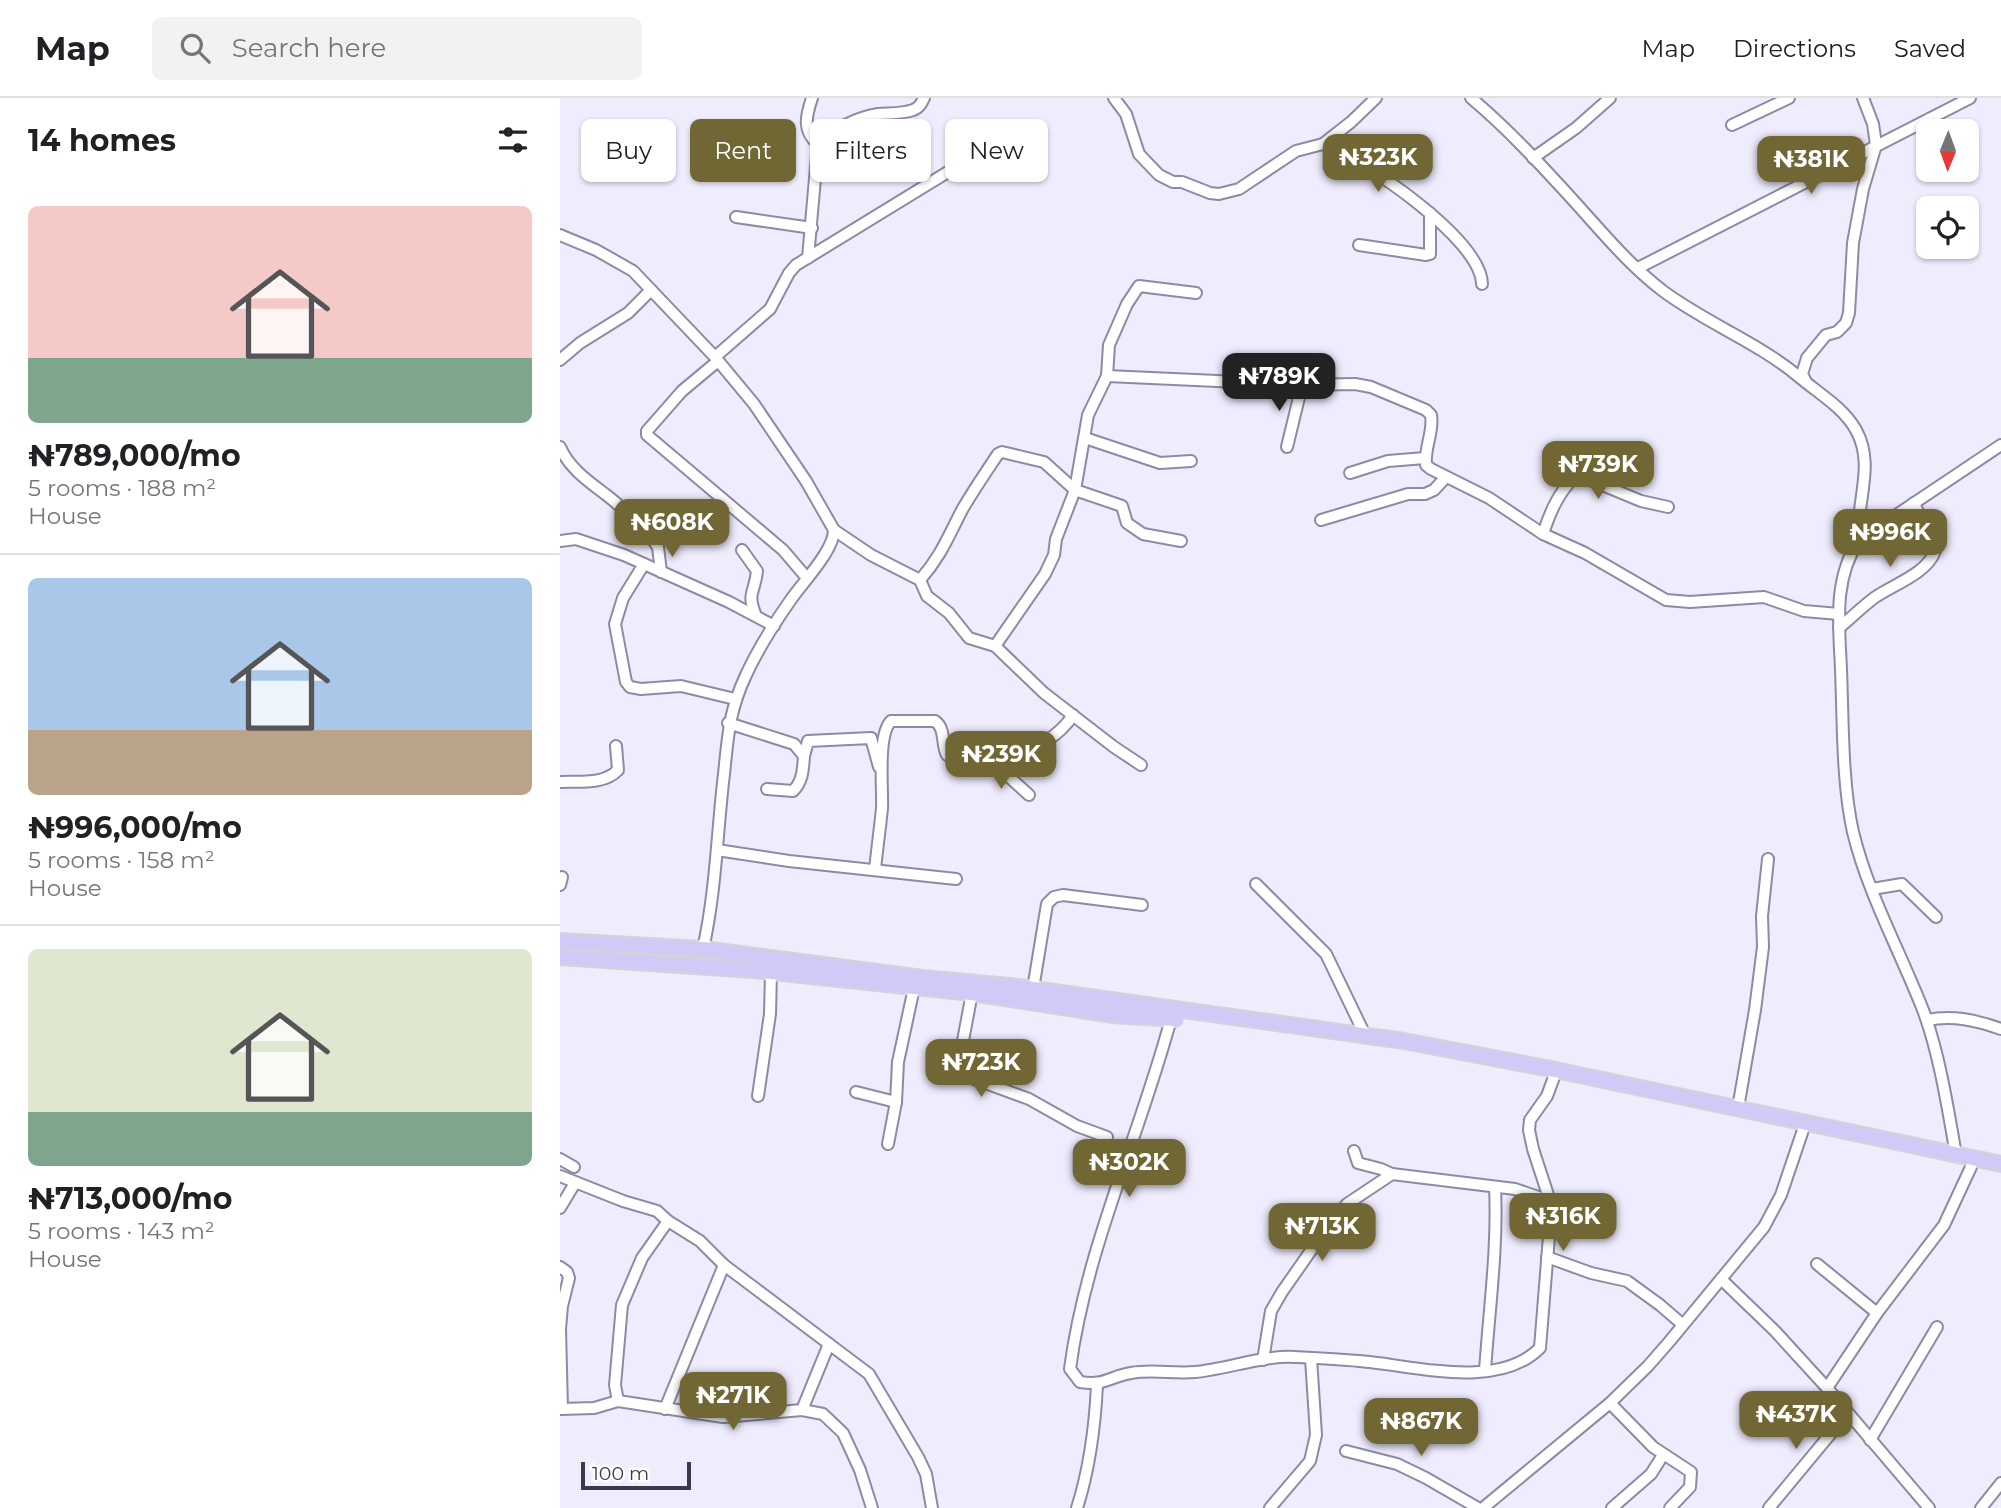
<!DOCTYPE html>
<html lang="en">
<head>
<meta charset="utf-8">
<style>
  body { margin:0; font-family:Montserrat,sans-serif; background:#f2f2f2; color:#202124; height:100vh; display:flex; flex-direction:column; font-size:26px; white-space:nowrap }
  * { box-sizing:border-box; margin:0 }
  p { font-size:23px; color:#757577 }
  .icon { flex:none; width:38px; height:38px; fill:none; stroke:currentColor; stroke-width:2; stroke-linecap:round; stroke-linejoin:round }
  .map { position:relative; flex:1; overflow:hidden }
  .panel { display:flex; flex-direction:column; background:#fff; width:560px }
  .panel>* { flex:none }
  .guide { position:absolute; left:21px; top:21px; width:665px; height:63px; display:flex; gap:14px }
  .needle { width:46px; rotate:181deg }
  .fabs { position:absolute; left:1356px; top:21px; display:grid; gap:14px }
  .fabs a { display:grid; place-items:center; width:63px; height:63px; border-radius:10px; background:#fff; box-shadow:0 2px 5px #0004; font-size:35px }
  .scale { position:absolute; left:21px; bottom:18px; width:110px; box-sizing:border-box; padding-left:7px; border:4px solid #3c3a46; border-top:0; font-size:19px; line-height:24px; white-space:nowrap; color:#3c3a46; -webkit-text-stroke:5px #fcfcfc; paint-order:stroke }
  .price { position:absolute; translate:-50% -60px; padding:0 16px; border-radius:14px; background:#716734; color:#fff; font-size:23px; line-height:46px; filter:drop-shadow(0 2px 4px #0008) }
  .price::after { content:''; position:absolute; left:50%; top:42px; width:21px; height:16px; margin-left:-10px; background:inherit; clip-path:polygon(0 0,100% 0,50% 100%) }
  .price.active { background:#222; color:#fff }
  ul { padding:0; list-style:none }
  li { display:grid; align-content:center; gap:14px; height:371px; padding:0 28px }
  li+li { border-top:2px solid #e0e0e0 }
  li span { display:grid; place-items:center; height:217px; border-radius:10px; color:#555 }
  li>.icon { margin-inline-start:auto }
  span .icon { width:126px; height:126px; fill:#fffc; stroke-width:1 }
  li b { font-size:30px }
  h2 { display:flex; justify-content:space-between; align-items:center; height:84px; padding:0 28px; font-size:30px }
  .chip { padding:0 24px; border-radius:10px; background:#fff; box-shadow:0 2px 5px #0004; font-size:24px; line-height:63px }
  .chip.active { background:#716734; color:#fff }
  header { display:flex; align-items:center; gap:42px; box-sizing:border-box; height:98px; padding:0 35px; background:#fff; border-bottom:2px solid #e0e0e0 }
  header strong { font-size:33px }
  nav { display:flex; gap:38px; margin-inline-start:auto; font-size:24px }
  .search { width:490px; height:63px; background:#f2f2f2; display:flex; align-items:center; gap:18px; box-sizing:border-box; padding:0 24px; border-radius:10px; color:#757577; font-size:26px }
  main { display:flex; flex:1; min-height:0 }
  .map>svg:first-child { display:block }
  .lines { fill:none; stroke-linecap:round; stroke-linejoin:round }
  .minor-casing { stroke:#8e8aa4; stroke-width:14 }
  .major-casing { stroke:#d4d4d6; stroke-width:18 }
  .minor { stroke:#fff; stroke-width:10 }
  .major { stroke:#d1caf7; stroke-width:14 }
</style>
</head>
<body>
<header>
<strong>Map</strong>
<div class="search"><svg class="icon" aria-label="search" viewBox="0 0 24 24"><circle cx="10" cy="10" r="6"/><path d="M15 15l6 6"/></svg>Search here</div>
<nav><a>Map</a><a>Directions</a><a>Saved</a></nav>
</header>
<main>
<section class="panel">
<h2>14 homes<svg class="icon" aria-label="filters" viewBox="0 0 24 24"><path d="M4 7h16M4 17h16"/><circle cx="9" cy="7" r="2"/><circle cx="15" cy="17" r="2"/></svg></h2>
<ul>
<li><span style="background:linear-gradient(#f6c9c9 70%,#7fa58c 0)"><svg class="icon" aria-label="home" viewBox="0 0 24 24"><path d="M3 11l9-7 9 7M6 9v11h12V9"/></svg></span><div><b>₦789,000/mo</b><p>5 rooms · 188 m²</p><p>House</p></div></li>
<li><span style="background:linear-gradient(#a9c7e8 70%,#b9a48a 0)"><svg class="icon" aria-label="home" viewBox="0 0 24 24"><path d="M3 11l9-7 9 7M6 9v11h12V9"/></svg></span><div><b>₦996,000/mo</b><p>5 rooms · 158 m²</p><p>House</p></div></li>
<li><span style="background:linear-gradient(#dfe7d0 75%,#7fa58c 0)"><svg class="icon" aria-label="home" viewBox="0 0 24 24"><path d="M3 11l9-7 9 7M6 9v11h12V9"/></svg></span><div><b>₦713,000/mo</b><p>5 rooms · 143 m²</p><p>House</p></div></li>
</ul>
</section>
<div class="map">
<svg width="1441" height="1410" viewBox="0 0 1441 1410">
  <rect width="100%" height="100%" fill="#efecfe"/>
  <g class="lines">
    <g class="minor-casing">
      <g id="minor">
        <path d="M252 0C246 18 242 33 258 46"/>
        <path d="M554 0 566 16 579 56 599 77 613 84H622L650 95 659 96 679 91 736 53 763 46 791 24 816 0"/>
        <path d="M911 0C948 31 981 67 1013 102 1042 134 1069 167 1103 193 1146 225 1197 244 1238 278 1258 295 1283 309 1296 332 1316 368 1295 405 1299 442"/>
        <path d="M1172 27 1229 0"/>
        <path d="M763 46C803 61 921 141 922 186"/>
        <path d="M973 60 1016 30 1050 0"/>
        <path d="M176 119 252 130"/>
        <path d="M0 137 36 152 73 173 155 259 194 306 246 383 274 432C274 452 244 483 232 500 215 524 198 551 186 577 169 613 168 638 164 676 157 734 156 793 143 851"/>
        <path d="M799 147 866 157 870 156V115"/>
        <path d="M248 160 258 46C275 31 295 20 318 16 329 15 342 16 353 12 359 10 361 6 364 0"/>
        <path d="M1078 170 1410 0"/>
        <path d="M155 259 210 211 229 175 236 167 463 28"/>
        <path d="M0 262 20 245 68 215 91 192"/>
        <path d="M158 263 122 293 87 333V337L223 452 247 480"/>
        <path d="M547 278 742 287 795 286 811 289 866 312 871 317C874 334 864 350 866 367L871 371 929 400 983 436 1025 455 1106 502 1130 504 1204 499 1244 513 1279 516"/>
        <path d="M1246 284 1242 276 1247 260 1266 237 1277 234 1286 225 1289 215 1293 145 1303 91 1316 47 1313 26 1303 0"/>
        <path d="M525 340 600 365 631 363"/>
        <path d="M0 349C9 370 28 383 45 396 59 406 82 430 93 442L98 449 101 474"/>
        <path d="M727 349 742 287"/>
        <path d="M790 375 828 363 865 360"/>
        <path d="M761 422 848 396H865L874 392 886 379"/>
        <path d="M274 432 311 457 360 482 367 498 389 515 409 540 435 548 484 595 554 649 581 667"/>
        <path d="M983 436C990 414 998 396 1014 379H1023L1081 403 1108 409"/>
        <path d="M0 443 16 441 64 457 169 504 214 528"/>
        <path d="M182 452 197 473C195 495 186 494 196 518"/>
        <path d="M84 466 63 500 55 526 66 584 70 589 81 591 121 588 175 601"/>
        <path d="M360 482C381 458 388 439 402 412 413 393 426 374 438 356L442 354 484 364 515 392 562 408 567 425 583 436 621 443"/>
        <path d="M1279 530C1291 520 1302 509 1314 500 1332 487 1367 476 1375 453L1354 405"/>
        <path d="M435 548 485 476 494 457 496 441 515 392 528 317 547 278 549 247 567 206 579 188 636 195"/>
        <path d="M168 625 234 646 244 658 248 643 311 640 319 669"/>
        <path d="M438 666C466 653 496 644 513 617"/>
        <path d="M0 684C19 683 44 687 58 672L56 648"/>
        <path d="M207 691 233 693C243 683 243 671 244 658"/>
        <path d="M157 752 229 763 396 781"/>
        <path d="M315 772C317 751 320 731 322 710 323 691 317 637 331 623H375C386 631 381 646 387 657L398 661 432 660 448 678 469 697"/>
        <path d="M696 786 766 856 805 937"/>
        <path d="M0 787 2 779"/>
        <path d="M1312 791 1342 786 1376 819"/>
        <path d="M473 891 487 806 494 799 503 797 582 807"/>
        <path d="M412 895 402 948 397 963 399 971 409 979 469 1001 517 1028 547 1039"/>
        <path d="M612 917C581 1035 526 1149 510 1271L520 1284C545 1288 548 1279 571 1275 592 1271 613 1276 635 1274 667 1271 704 1257 735 1259 756 1260 778 1261 799 1263 853 1267 937 1293 980 1250L990 1126V1103L973 1051 969 1032 970 1022 987 998 994 979"/>
        <path d="M1367 922C1393 917 1416 922 1441 931"/>
        <path d="M296 994 336 1004"/>
        <path d="M198 998 210 916 211 874"/>
        <path d="M1178 1010 1195 912 1203 849 1202 818 1208 761"/>
        <path d="M328 1046 336 1004 338 964 354 890"/>
        <path d="M794 1053 798 1065 821 1071 832 1076 955 1091 990 1103"/>
        <path d="M1396 1057C1388 1011 1379 954 1363 912 1340 853 1308 796 1293 734 1282 686 1283 621 1281 571 1279 526 1273 481 1299 442L1441 347"/>
        <path d="M0 1061 14 1069"/>
        <path d="M0 1078 63 1103 97 1113 108 1123 140 1143 164 1167 309 1276 358 1359 366 1376 372 1410"/>
        <path d="M0 1110 15 1085"/>
        <path d="M987 1159 1031 1175 1067 1183 1100 1207 1122 1226"/>
        <path d="M1257 1166 1317 1215"/>
        <path d="M0 1169 7 1174 9 1180 2 1208 0 1231 2 1311"/>
        <path d="M1161 1181 1215 1233 1267 1290 1369 1410"/>
        <path d="M703 1262 711 1213 722 1194 766 1131 787 1106 832 1076"/>
        <path d="M925 1273C929 1212 938 1150 935 1089"/>
        <path d="M1267 1290 1317 1215 1384 1127 1411 1069"/>
        <path d="M58 1303 55 1287 62 1207 82 1160 108 1123"/>
        <path d="M1050 1305 1093 1349 1131 1374 1130 1389 1110 1410"/>
        <path d="M0 1311 34 1310 58 1303 163 1319 242 1312 263 1316 283 1335 300 1372 312 1410"/>
        <path d="M105 1311 164 1167"/>
        <path d="M242 1312 269 1246"/>
        <path d="M1310 1342 1377 1229"/>
        <path d="M786 1353 837 1366 866 1380 918 1410"/>
        <path d="M517 1410C530 1369 535 1329 537 1287"/>
        <path d="M710 1410 750 1363 756 1337 751 1260"/>
        <path d="M923 1410 1050 1305 1088 1268 1109 1244 1204 1129 1221 1097 1243 1032"/>
        <path d="M1052 1410 1091 1376 1103 1357"/>
        <path d="M1209 1410 1287 1316"/>
        <path d="M1421 1410 1441 1385"/>
      </g>
    </g>
    <g class="major-casing">
      <g id="major">
        <path d="M0 843 143 851 363 880 459 889 844 943 991 971 1441 1066"/>
        <path d="M0 859 193 872 412 895 553 917 615 921"/>
      </g>
    </g>
    <use href="#minor" class="minor"/>
    <use href="#major" class="major"/>
  </g>
</svg>
<div class="fabs">
<a><svg class="needle" viewBox="-14 -14 28 28"><path d="M0-13l5 13h-10z" fill="#e53935"/><path d="M0 13l5-13h-10z" fill="#757577"/></svg></a>
<a><svg class="icon" aria-label="locate" viewBox="0 0 24 24"><circle cx="12" cy="12" r="6"/><path d="M12 2v4M12 18v4M2 12h4M18 12h4"/></svg></a>
</div>
<div class="scale">100 m</div>
<b class="price" style="left:818px;top:96px">₦323K</b>
<b class="price" style="left:1251px;top:98px">₦381K</b>
<b class="price active" style="left:719px;top:315px">₦789K</b>
<b class="price" style="left:1038px;top:403px">₦739K</b>
<b class="price" style="left:112px;top:461px">₦608K</b>
<b class="price" style="left:1330px;top:471px">₦996K</b>
<b class="price" style="left:441px;top:693px">₦239K</b>
<b class="price" style="left:421px;top:1001px">₦723K</b>
<b class="price" style="left:569px;top:1101px">₦302K</b>
<b class="price" style="left:1003px;top:1155px">₦316K</b>
<b class="price" style="left:762px;top:1165px">₦713K</b>
<b class="price" style="left:173px;top:1334px">₦271K</b>
<b class="price" style="left:1236px;top:1353px">₦437K</b>
<b class="price" style="left:861px;top:1360px">₦867K</b>
<div class="guide">
<a class="chip">Buy</a>
<a class="chip active">Rent</a>
<a class="chip">Filters</a>
<a class="chip">New</a>
</div>
</div>
</main>
</body>
</html>
